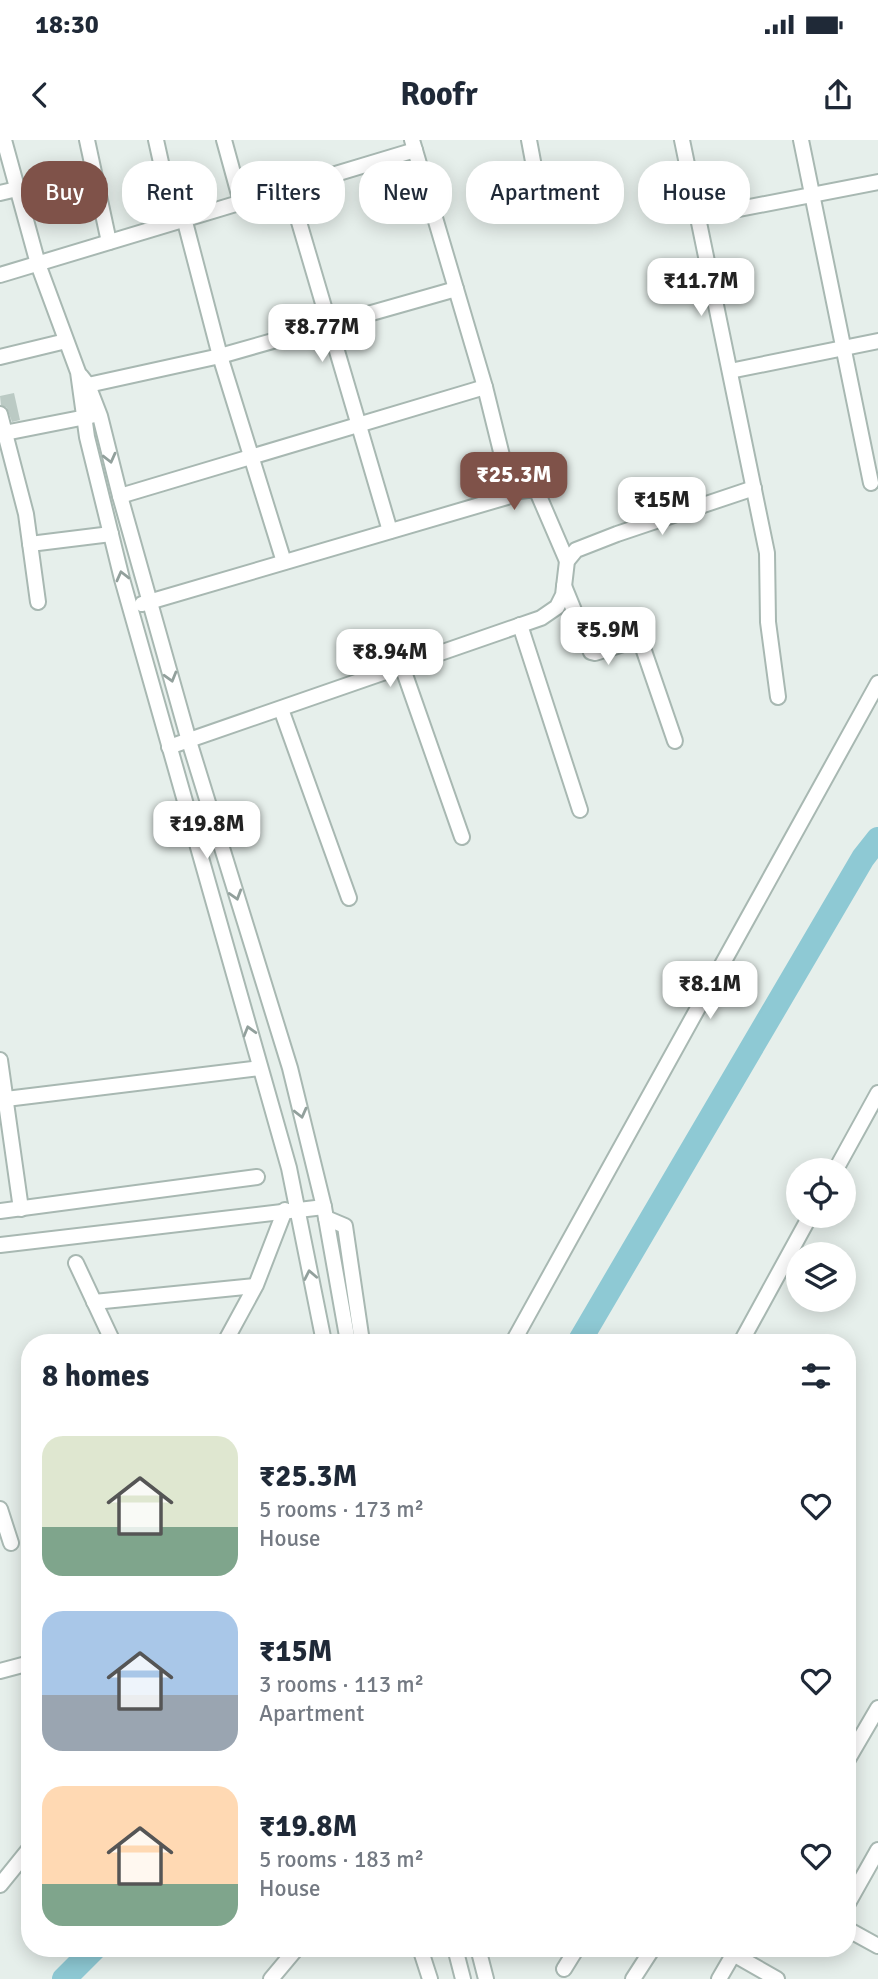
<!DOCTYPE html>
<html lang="en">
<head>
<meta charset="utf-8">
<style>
  body { margin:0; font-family:Signika,sans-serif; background:#f6f6f7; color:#1f2937; height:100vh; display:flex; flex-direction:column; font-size:26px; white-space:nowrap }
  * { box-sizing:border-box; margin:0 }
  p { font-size:23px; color:#747a83 }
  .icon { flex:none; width:38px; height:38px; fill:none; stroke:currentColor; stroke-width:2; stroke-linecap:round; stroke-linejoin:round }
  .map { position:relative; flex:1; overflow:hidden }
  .panel { position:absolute; left:21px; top:1194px; width:835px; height:623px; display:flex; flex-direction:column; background:#fff; border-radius:28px; box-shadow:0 4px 18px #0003 }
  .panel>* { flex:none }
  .hud { position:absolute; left:21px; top:21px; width:836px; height:63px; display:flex; gap:14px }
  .buttons { position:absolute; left:786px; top:1018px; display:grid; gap:14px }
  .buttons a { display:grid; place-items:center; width:70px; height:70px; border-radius:50%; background:#fff; box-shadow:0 4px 18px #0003; font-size:35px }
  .price { position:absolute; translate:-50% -60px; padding:0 16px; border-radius:14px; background:#fff; color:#222; font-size:23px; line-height:46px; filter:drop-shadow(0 2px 4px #0008) }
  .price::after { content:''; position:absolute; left:50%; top:42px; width:21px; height:16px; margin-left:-10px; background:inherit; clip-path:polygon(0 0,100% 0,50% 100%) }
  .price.selected { background:#7f5249; color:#fff }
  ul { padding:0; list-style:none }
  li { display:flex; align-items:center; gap:21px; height:175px; padding:0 21px }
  li span { display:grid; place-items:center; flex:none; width:196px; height:140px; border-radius:21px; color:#555 }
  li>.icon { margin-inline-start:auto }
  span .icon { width:84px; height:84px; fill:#fffc; stroke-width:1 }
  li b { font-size:30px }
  h2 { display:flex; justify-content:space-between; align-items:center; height:84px; padding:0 21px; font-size:30px }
  .pill { padding:0 24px; border-radius:28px; background:#fff; box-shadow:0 4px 18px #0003; font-size:24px; line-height:63px }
  .pill.selected { background:#7f5249; color:#fff }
  .status { display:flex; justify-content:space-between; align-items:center; height:49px; padding:0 35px; background:#fff; direction:ltr }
  .status svg { height:19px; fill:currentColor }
  header { display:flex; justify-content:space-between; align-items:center; height:91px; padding:0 21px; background:#fff; font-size:32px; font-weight:700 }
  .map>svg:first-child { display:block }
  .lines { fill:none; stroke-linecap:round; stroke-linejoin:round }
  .river { stroke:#8ec9d4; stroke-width:24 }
  .building { fill:#bbcac4 }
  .minor-casing { stroke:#a8b8b2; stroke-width:18 }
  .minor { stroke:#fff; stroke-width:14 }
  .oneway { stroke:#92a09c }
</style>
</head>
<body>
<div class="status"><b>18:30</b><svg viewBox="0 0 49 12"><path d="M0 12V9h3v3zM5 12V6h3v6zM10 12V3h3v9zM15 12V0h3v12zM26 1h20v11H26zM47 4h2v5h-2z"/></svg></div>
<header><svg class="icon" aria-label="back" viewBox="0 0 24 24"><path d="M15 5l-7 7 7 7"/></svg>Roofr<svg class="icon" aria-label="share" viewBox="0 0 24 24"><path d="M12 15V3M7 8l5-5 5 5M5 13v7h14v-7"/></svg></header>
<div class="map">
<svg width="878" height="1839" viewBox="0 0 878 1839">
  <rect width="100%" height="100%" fill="#e6efeb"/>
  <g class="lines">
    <g class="river">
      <path d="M579 1202 863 718 878 699"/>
      <path d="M64 1839 95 1808"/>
    </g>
  </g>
  <path class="building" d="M14 253 20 280 12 282 7 268 1 265 0 256Z"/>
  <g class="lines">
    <g class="minor-casing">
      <g id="minor">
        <path d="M4 0 38 124 78 232 87 297 122 439 289 1028 324 1202"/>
        <path d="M87 0 109 102"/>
        <path d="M156 0 174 81"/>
        <path d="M224 0 241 62"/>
        <path d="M529 0 538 48"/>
        <path d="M682 0 767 413 768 482 778 557"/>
        <path d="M801 0 871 343"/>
        <path d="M289 48 390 391"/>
        <path d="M0 53 17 49"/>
        <path d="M698 77 878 42"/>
        <path d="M184 78 220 216 284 422"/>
        <path d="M0 135 415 10"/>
        <path d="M0 217 66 201"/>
        <path d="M730 231 878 201"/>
        <path d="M81 236 88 245 100 276 120 356 189 601 290 928 324 1067 348 1202"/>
        <path d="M88 245 220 216 456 149"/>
        <path d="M0 274 26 374 38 462"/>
        <path d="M0 294 91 276"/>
        <path d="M511 352 536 349 567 421"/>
        <path d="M120 356 485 247"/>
        <path d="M30 404 111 394"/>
        <path d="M564 446 591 512 595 513 633 501 642 505 675 601"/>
        <path d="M142 464 507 357 511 352 485 247 412 0"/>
        <path d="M520 485 580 670"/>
        <path d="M402 526 462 697"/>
        <path d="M281 569 349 758"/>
        <path d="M169 607 541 478 557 467 563 455 567 421 576 410 617 394 754 348"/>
        <path d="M0 920 21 1069"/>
        <path d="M6 959 260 928"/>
        <path d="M835 1031 878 953"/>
        <path d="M0 1071 257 1037"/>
        <path d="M326 1078 345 1086 362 1202"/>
        <path d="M0 1105 324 1067"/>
        <path d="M76 1123 113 1202"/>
        <path d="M94 1162 255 1146"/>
        <path d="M225 1202 256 1145 285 1070"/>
        <path d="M513 1202 878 543"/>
        <path d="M741 1202 810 1076"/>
        <path d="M0 1369 11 1403"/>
        <path d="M0 1531 30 1523"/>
        <path d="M847 1621 878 1568"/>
        <path d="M0 1745 30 1708"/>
        <path d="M847 1765 878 1710"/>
        <path d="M847 1789 878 1806"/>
        <path d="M420 1808 430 1839"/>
        <path d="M455 1808 463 1839"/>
        <path d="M478 1808 486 1839"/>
        <path d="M733 1814 777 1839"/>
        <path d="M564 1829 577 1808"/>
        <path d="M271 1839 297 1808"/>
        <path d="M633 1839 653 1808"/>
        <path d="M719 1839 737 1808"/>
      </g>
    </g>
    <use href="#minor" class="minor"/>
  </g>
  <defs><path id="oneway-chevron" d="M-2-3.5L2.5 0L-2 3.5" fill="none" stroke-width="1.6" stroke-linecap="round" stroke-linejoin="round" transform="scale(1.75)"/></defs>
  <g class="oneway">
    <use href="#oneway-chevron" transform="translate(110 318) rotate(76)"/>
    <use href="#oneway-chevron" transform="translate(122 436) rotate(-104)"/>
    <use href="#oneway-chevron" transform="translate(171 537) rotate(74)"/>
    <use href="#oneway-chevron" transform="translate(236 755) rotate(73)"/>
    <use href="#oneway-chevron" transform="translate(249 891) rotate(-106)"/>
    <use href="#oneway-chevron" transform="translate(301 973) rotate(76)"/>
    <use href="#oneway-chevron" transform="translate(310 1135) rotate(-101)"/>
  </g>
</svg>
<div class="buttons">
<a><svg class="icon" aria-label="locate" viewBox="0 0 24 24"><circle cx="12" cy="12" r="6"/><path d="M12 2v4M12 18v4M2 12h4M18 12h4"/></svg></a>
<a><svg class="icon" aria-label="layers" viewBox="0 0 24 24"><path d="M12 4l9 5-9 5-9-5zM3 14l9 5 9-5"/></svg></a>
</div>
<b class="price" style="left:701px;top:178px">₹11.7M</b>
<b class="price" style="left:322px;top:224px">₹8.77M</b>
<b class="price selected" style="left:514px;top:372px">₹25.3M</b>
<b class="price" style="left:662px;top:397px">₹15M</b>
<b class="price" style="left:608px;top:527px">₹5.9M</b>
<b class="price" style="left:390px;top:549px">₹8.94M</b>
<b class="price" style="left:207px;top:721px">₹19.8M</b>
<b class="price" style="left:710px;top:881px">₹8.1M</b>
<div class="hud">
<a class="pill selected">Buy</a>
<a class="pill">Rent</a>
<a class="pill">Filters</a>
<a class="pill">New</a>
<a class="pill">Apartment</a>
<a class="pill">House</a>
</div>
<section class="panel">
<h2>8 homes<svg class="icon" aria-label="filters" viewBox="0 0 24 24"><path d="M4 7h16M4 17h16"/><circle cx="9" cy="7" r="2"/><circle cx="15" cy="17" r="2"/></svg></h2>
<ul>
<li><span style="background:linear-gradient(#dfe7d0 65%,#7fa58c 0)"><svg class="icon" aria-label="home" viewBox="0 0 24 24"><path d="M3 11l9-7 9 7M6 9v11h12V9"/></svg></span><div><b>₹25.3M</b><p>5 rooms · 173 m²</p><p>House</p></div><svg class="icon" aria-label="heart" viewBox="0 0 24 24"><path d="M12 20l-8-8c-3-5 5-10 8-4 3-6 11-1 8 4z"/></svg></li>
<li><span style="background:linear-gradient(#a9c7e8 60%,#9aa5b1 0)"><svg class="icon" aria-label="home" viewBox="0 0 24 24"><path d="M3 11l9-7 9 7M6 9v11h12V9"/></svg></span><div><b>₹15M</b><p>3 rooms · 113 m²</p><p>Apartment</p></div><svg class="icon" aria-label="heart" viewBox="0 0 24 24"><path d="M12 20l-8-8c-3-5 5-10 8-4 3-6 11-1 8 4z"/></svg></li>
<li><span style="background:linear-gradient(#ffd9b3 70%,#7fa58c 0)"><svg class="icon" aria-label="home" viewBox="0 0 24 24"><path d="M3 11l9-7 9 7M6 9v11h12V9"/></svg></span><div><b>₹19.8M</b><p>5 rooms · 183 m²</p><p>House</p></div><svg class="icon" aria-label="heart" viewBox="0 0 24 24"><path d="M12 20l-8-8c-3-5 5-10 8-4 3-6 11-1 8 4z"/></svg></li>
</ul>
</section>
</div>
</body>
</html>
